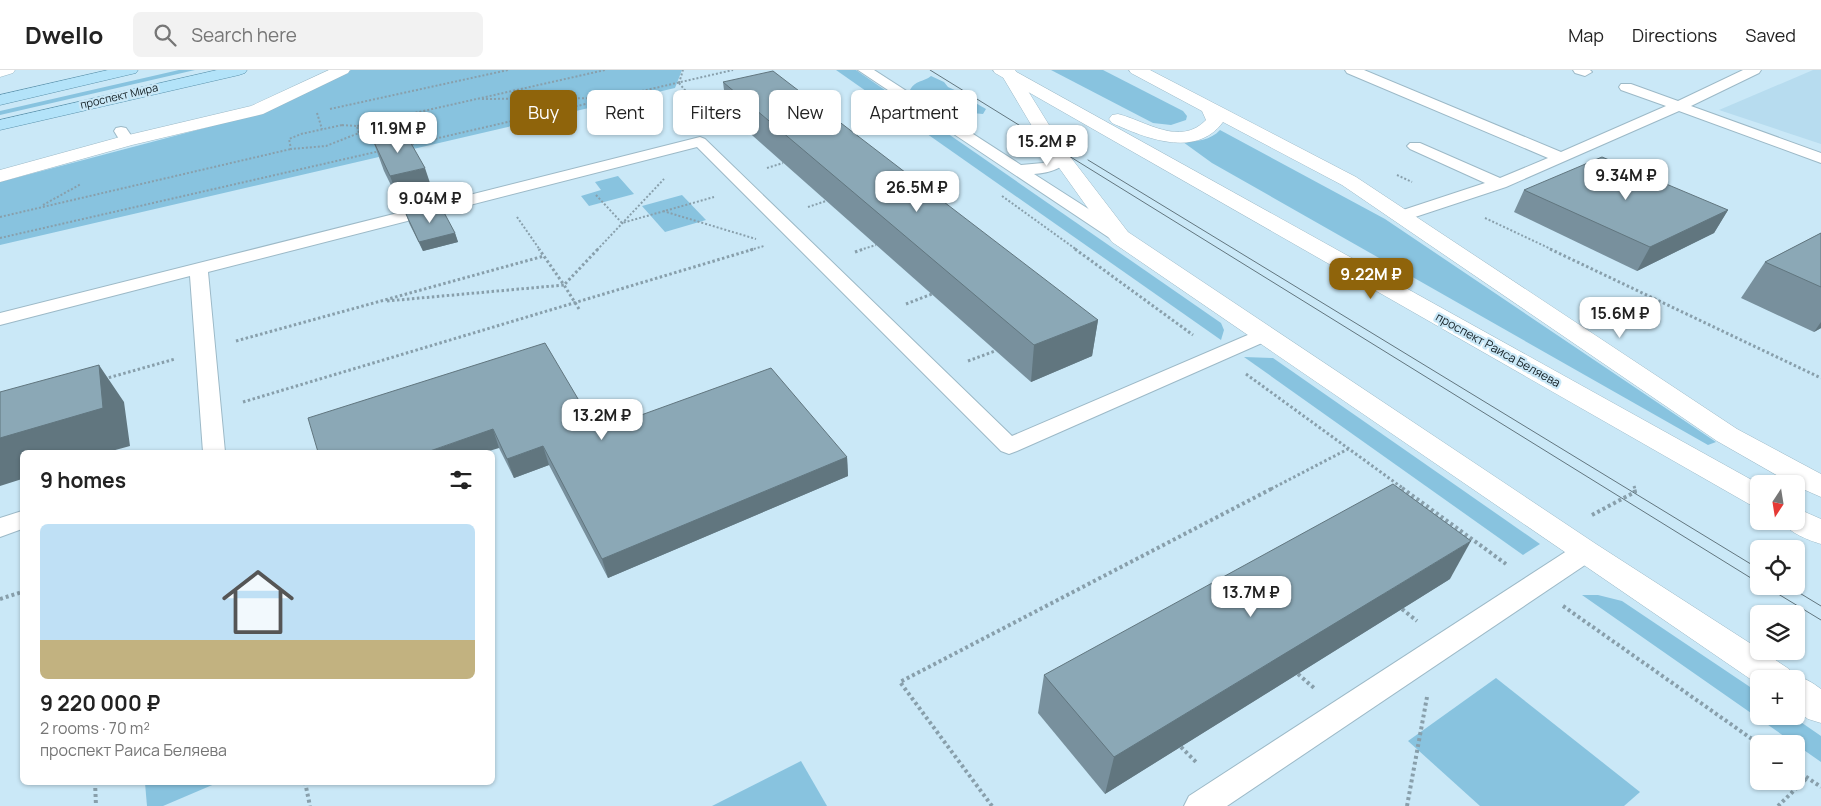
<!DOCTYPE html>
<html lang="en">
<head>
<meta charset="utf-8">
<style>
  body { margin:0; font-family:Manrope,sans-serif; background:#f2f2f2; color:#222; height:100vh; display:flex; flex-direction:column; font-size:19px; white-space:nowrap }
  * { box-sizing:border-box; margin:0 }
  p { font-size:16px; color:#767676 }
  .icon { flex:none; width:28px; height:28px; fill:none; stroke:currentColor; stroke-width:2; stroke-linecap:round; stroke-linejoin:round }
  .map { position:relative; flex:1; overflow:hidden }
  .side { position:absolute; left:20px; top:380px; width:475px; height:335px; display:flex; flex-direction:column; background:#fff; border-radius:8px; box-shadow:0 1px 4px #0004 }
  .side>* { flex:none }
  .banner { position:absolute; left:510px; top:20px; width:475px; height:45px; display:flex; gap:10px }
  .needle { width:32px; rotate:192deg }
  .controls { position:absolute; left:1750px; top:405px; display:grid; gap:10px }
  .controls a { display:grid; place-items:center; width:55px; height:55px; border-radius:8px; background:#fff; box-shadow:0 1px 4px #0004; font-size:25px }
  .price { position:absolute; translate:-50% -42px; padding:0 11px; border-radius:10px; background:#fff; color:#222; font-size:16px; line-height:32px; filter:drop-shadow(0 1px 2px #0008) }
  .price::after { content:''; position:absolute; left:50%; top:30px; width:15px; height:11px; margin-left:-8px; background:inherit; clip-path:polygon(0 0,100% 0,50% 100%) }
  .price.active { background:#8f640b; color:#fff }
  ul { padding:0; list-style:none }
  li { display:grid; align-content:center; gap:10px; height:265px; padding:0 20px }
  li span { display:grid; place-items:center; height:155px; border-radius:8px; color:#555 }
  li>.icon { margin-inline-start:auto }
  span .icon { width:90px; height:90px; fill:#fffc; stroke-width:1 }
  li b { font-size:21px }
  h2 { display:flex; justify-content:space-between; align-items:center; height:60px; padding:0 20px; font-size:21px }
  .chip { padding:0 18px; border-radius:8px; background:#fff; box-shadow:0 1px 4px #0004; font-size:18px; line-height:45px }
  .chip.active { background:#8f640b; color:#fff }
  header { display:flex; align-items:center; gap:30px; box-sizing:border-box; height:70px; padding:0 25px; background:#fff; border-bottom:1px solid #e0e0e0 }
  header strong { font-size:24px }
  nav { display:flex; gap:28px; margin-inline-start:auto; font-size:18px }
  .search { width:350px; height:45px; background:#f2f2f2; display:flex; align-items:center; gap:12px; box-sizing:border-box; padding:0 18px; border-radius:8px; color:#767676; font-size:19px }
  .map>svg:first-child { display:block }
  .built { fill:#b7dcef }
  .green { fill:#88c3df }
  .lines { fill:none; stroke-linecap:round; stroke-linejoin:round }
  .lane-casing { stroke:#9cb9c7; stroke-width:2 }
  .street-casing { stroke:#9cb9c7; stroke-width:1 }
  .secondary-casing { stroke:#9cb9c7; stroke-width:1 }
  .primary-casing { stroke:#5a92ac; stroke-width:1 }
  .path-far2 { stroke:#889fab; stroke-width:2; stroke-dasharray:2 2; stroke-linecap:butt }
  .path-far1 { stroke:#889fab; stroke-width:3; stroke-dasharray:2.5 2.5; stroke-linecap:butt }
  .path { stroke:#889fab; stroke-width:4; stroke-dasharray:3 3; stroke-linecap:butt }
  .lane { fill:#fff; fill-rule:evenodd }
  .street { fill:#fff; fill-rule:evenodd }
  .secondary { fill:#fff; fill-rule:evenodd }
  .primary { fill:#b3e3f9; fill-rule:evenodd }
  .tram { stroke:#62767f; stroke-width:1 }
  .wall { fill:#78909d }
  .shaded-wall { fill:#61767f }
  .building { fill:#8ba8b6; stroke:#61767f }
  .labels { text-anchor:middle; stroke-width:4.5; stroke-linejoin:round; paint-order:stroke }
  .far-street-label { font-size:11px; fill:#121e23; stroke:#cae8f7 }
  .street-label { font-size:12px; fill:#121e23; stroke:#cae8f7 }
</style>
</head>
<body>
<header>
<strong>Dwello</strong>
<div class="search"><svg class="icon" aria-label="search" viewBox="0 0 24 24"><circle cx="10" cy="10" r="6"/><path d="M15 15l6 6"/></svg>Search here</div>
<nav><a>Map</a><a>Directions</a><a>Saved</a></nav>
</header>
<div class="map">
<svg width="1821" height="736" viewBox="0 0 1821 736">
  <rect width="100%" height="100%" fill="#cae8f7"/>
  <path class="built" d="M1813 0H1821V74L1719 40Z"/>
  <g class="green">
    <path d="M179 0H195L0 45V41Z"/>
    <path d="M351 0H682L675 18 0 175V112L258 44Z"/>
    <path d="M836 0H856L1221 253 1224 260 1221 270Z"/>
    <path d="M1051 0H1103L1183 41 1187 46 1186 50 1171 55 1153 53Z"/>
    <path d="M931 6 944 12 948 17 959 22 960 24 986 39 983 44 961 42V46L957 49 947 48 938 43C943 30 951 35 962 33L961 29 945 27 941 24H934L931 29 925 31 917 30V24L910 20C915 10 924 12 931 6Z"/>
    <path d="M1220 60 1385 149 1716 372 1708 375 1212 93 1183 72C1196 72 1211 70 1220 60Z"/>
    <path d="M618 106 634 124 589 136 581 126 601 120 595 112Z"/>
    <path d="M682 125 706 150 665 162 642 136Z"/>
    <path d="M1244 287 1273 288 1540 474 1523 485Z"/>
    <path d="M1582 525H1598L1622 531 1759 623V646H1792L1821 666V692Z"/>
    <path d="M1496 608 1640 722 1624 736H1480L1408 671Z"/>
    <path d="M801 691 827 736H712Z"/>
    <path d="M145 713V712L217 713 163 736H147Z"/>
  </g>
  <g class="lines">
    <g class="lane-casing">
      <g id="lane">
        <path d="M858 0H874L1021 95 1043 93 1056 86H1068L1070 89C1061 100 1047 103 1034 104L1126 163 1129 167 1126 171 1120 172 1114 171Z"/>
        <path d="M1345 0H1364L1561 82 1666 36 1621 20 1619 17 1621 14H1631L1678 31 1743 0H1761L1759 3 1691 36 1821 83V93L1679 41 1506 117 1403 151 1397 150 1394 146 1397 142 1485 113 1410 79 1407 76 1410 73H1420L1500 108 1548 88 1347 3Z"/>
        <path d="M1573 0H1590L1592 2 1585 6 1575 3Z"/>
        <path d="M121 57 126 58 135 71 132 74H122L114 61 116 58Z"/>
        <path d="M700 67 705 69 1012 366 1257 261 1264 259 1271 261 1274 265 1271 269 1017 381 1009 384 1001 381 697 77 208 202 225 382H203L190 206 0 255V243Z"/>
        <path d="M22 441V459L0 467V448Z"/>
        <path d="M1585 472 1594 475 1598 482 1594 489 1227 736H1184L1189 726 1576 475Z"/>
      </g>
    </g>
    <g class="street-casing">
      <g id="street">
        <path d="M0 0H15L13 3 0 7Z"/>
        <path d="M329 0H350L348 3 263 44 132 75 0 112V100L120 67 251 36Z"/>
        <path d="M1003 0H1015L1062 76 1128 162 1596 474 1759 579V581H1762L1789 599 1793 607C1803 606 1813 613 1821 619V653L1808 649 1796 640V609H1759V615L1112 172 1045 78 1001 4Z"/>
      </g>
    </g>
    <g class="secondary-casing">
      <g id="secondary">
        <path d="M993 0H1013L1759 414V437L1749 434 995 3Z"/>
        <path d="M1129 0H1150L1356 107 1737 359 1821 404V427L1796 416V414H1792L1717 371 1342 115 1223 52C1196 89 1145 68 1112 53L1109 49 1112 45 1118 44C1146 51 1180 77 1206 50L1202 41 1131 3Z"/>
        <path d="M1796 438 1821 449V474C1808 470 1789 463 1782 451H1796Z"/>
      </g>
    </g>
    <g class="primary-casing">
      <g id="primary">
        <path d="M108 0H138L136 3 0 35V25Z"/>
        <path d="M217 0H247L245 3 239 5 0 60V50Z"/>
      </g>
    </g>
    <g class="path-far2">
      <path d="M679 13 700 38 701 47"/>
      <path d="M679 13 683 0"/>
      <path d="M482 29 606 28"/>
      <path d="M330 39 508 0"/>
      <path d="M317 43 322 59"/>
      <path d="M342 55 357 56 359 63 326 76 291 79 289 69 301 64Z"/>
      <path d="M357 56 605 0"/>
      <path d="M730 63 745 59"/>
      <path d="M408 75 733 0"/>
      <path d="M767 98 783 93"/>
      <path d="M1397 105 1412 112"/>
      <path d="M596 125 622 153 714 127"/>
      <path d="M1002 126 1077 180"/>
      <path d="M43 135 81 114"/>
      <path d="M808 137 826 131"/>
      <path d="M663 141 756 169"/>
      <path d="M0 147 291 79"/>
      <path d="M517 147 540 180"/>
      <path d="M1485 148 1553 180"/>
      <path d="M0 168 380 81"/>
      <path d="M597 180 664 109"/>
      <path d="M750 180 764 176"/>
      <path d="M860 180 876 175"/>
    </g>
    <g class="path-far1">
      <path d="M1075 179 1193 265"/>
      <path d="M1550 179 1821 308"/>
      <path d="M855 182 864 179"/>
      <path d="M387 231 564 215 539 179"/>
      <path d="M906 234 932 224"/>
      <path d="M579 239 564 215 598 179"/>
      <path d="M236 271 544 186"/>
      <path d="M968 291 995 281"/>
      <path d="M1246 304 1404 419"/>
      <path d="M104 309 175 289"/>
      <path d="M243 332 754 179"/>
      <path d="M1634 416 1635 419"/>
      <path d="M1271 419 1348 379"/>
    </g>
    <g class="path">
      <path d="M1402 418 1506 494"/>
      <path d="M1592 445 1635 422 1634 418"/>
      <path d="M0 529 22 522"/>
      <path d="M1563 536 1759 674"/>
      <path d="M1402 539 1417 551"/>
      <path d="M1298 604 1314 618"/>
      <path d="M1181 677 1198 694"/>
      <path d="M1796 700 1821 717"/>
      <path d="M95 712 96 736"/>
      <path d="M305 712 310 736"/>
      <path d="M992 736 900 612 1273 418"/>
      <path d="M1407 736 1427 627"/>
      <path d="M1778 736 1807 708"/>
    </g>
    <use href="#lane" class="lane"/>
    <use href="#street" class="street"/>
    <use href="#secondary" class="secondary"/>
    <use href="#primary" class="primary"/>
    <g class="tram">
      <path d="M930 0 1759 513"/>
      <path d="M1088 90 1759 499"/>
      <path d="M1765 516 1821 550"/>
      <path d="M1788 516 1821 536"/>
    </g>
  </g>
  <g class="wall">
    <path d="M723 12 1098 250 1092 286 1031 312 727 43Z"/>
    <path d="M372 68 436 131 403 140 384 101Z"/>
    <path d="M1524 120 1728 140 1714 163 1637 201 1514 142Z"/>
    <path d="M406 144 455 163 458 172 423 181 409 153Z"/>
    <path d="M1821 163V258L1814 262 1741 228 1765 192Z"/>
    <path d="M308 348 597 361 847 387 848 406 608 508 549 395 514 408 499 378Z"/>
    <path d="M1450 509 1105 724 1038 643 1044 605Z"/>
  </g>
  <g class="shaded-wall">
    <path d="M425 98 436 131 403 140 390 106Z"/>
    <path d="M1728 140 1714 163 1637 201 1650 177Z"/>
    <path d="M455 163 458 172 423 181 419 172Z"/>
    <path d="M1098 250 1092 286 1031 312 1034 275Z"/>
    <path d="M1821 252V258L1814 262Z"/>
    <path d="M99 295 124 332 130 376 108 382H22V409L0 416V368Z"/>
    <path d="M493 359 499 378 486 382H427Z"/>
    <path d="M543 376 549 395 514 408 507 389Z"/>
    <path d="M847 387 848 406 608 508 602 489Z"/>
    <path d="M1471 471 1450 509 1105 724 1114 687Z"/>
  </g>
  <g class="building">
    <path d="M773 1 1098 250 1034 275 723 12Z"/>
    <path d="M404 61 425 98 390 106 372 68Z"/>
    <path d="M1602 87 1728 140 1650 177 1524 120Z"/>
    <path d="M440 135 455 163 419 172 406 144Z"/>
    <path d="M1821 163V217L1765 192Z"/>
    <path d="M545 273 597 361 771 298 847 387 602 489 543 376 507 389 493 359 427 382H318L308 348Z"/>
    <path d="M99 295 103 338 0 368V322Z"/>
    <path d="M1393 414 1471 471 1114 687 1044 605Z"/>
  </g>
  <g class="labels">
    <g class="far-street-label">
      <text transform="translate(119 26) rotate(-13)" y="4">проспект Мира</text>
    </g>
    <g class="street-label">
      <text transform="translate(1498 280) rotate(29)" y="4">проспект Раиса Беляева</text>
    </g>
  </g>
</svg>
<div class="controls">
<a><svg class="needle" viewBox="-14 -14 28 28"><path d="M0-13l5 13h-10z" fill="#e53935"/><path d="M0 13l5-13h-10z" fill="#767676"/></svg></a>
<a><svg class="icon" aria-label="locate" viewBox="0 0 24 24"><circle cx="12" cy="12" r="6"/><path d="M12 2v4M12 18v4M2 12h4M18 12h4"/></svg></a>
<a><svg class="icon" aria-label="layers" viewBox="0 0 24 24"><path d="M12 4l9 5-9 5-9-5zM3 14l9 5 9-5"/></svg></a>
<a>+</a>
<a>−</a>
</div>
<b class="price" style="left:398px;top:84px">11.9M ₽</b>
<b class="price" style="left:1047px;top:97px">15.2M ₽</b>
<b class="price" style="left:1626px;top:131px">9.34M ₽</b>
<b class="price" style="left:917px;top:143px">26.5M ₽</b>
<b class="price" style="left:430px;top:154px">9.04M ₽</b>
<b class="price active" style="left:1371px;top:230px">9.22M ₽</b>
<b class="price" style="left:1620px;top:269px">15.6M ₽</b>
<b class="price" style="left:602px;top:371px">13.2M ₽</b>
<b class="price" style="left:1251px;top:548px">13.7M ₽</b>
<div class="banner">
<a class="chip active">Buy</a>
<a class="chip">Rent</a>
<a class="chip">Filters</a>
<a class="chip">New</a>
<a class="chip">Apartment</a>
</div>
<section class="side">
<h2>9 homes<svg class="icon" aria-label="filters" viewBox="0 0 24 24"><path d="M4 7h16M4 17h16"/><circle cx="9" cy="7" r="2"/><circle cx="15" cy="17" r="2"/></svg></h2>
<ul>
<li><span style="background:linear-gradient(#bfe0f5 75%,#c2b280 0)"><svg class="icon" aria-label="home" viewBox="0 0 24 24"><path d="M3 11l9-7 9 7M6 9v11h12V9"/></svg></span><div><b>9 220 000 ₽</b><p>2 rooms · 70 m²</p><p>проспект Раиса Беляева</p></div></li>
</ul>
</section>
</div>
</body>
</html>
